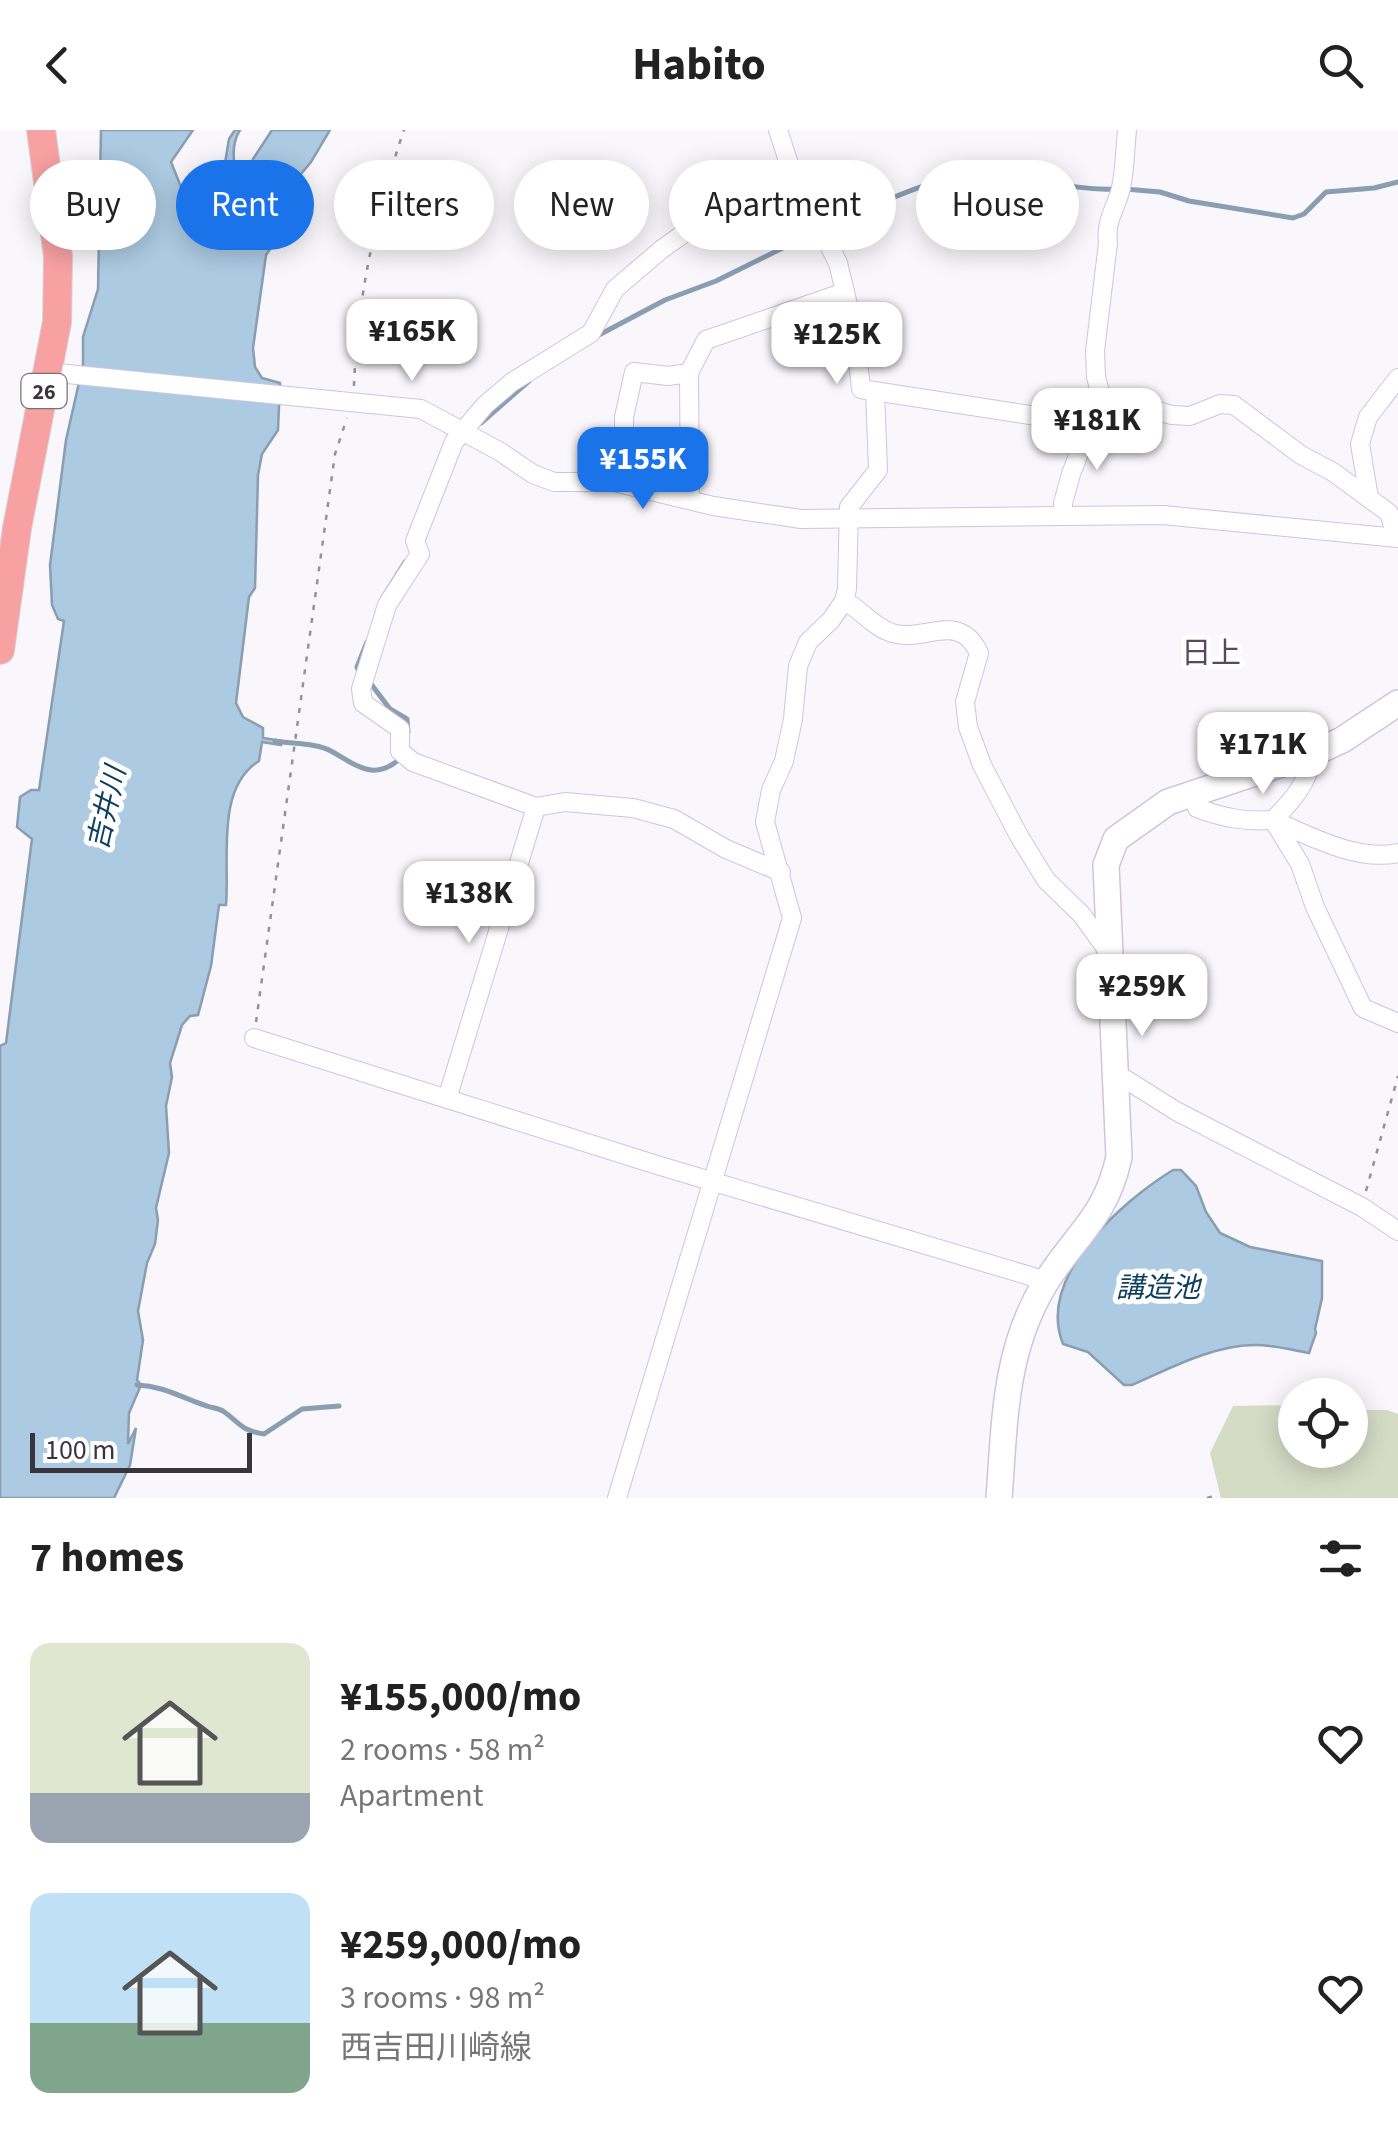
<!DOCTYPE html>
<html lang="en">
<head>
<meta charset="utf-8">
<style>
  body { margin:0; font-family:"Source Sans 3","Noto Sans JP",sans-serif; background:#f2f2f2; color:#222; height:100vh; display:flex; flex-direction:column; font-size:38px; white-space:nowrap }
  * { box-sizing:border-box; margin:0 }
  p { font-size:32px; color:#767676 }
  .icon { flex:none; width:55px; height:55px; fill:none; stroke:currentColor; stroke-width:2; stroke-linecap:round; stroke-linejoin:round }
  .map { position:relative; height:1368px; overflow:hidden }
  .sheet { display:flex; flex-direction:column; background:#fff; flex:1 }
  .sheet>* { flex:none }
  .hud { position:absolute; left:30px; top:30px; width:1340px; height:90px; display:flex; gap:20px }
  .fabs { position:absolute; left:1278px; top:1248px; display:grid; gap:20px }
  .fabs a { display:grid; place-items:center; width:90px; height:90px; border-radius:50%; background:#fff; box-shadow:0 5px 25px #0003; font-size:50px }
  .scale { position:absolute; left:30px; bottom:25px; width:222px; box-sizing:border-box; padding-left:10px; border:5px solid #3a343f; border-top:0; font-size:28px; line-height:35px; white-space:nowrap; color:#3a343f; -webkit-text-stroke:8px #fff; paint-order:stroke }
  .price { position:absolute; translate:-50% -85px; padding:0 22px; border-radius:20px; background:#fff; color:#222; font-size:32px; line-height:65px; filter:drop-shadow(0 2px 5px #0008) }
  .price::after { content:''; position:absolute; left:50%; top:60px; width:30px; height:22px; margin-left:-15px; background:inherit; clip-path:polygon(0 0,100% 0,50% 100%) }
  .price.on { background:#1a73e8; color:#fff }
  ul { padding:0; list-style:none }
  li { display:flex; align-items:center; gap:30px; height:250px; padding:0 30px }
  li span { display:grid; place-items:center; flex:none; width:280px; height:200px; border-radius:20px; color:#555 }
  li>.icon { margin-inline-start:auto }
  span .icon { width:120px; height:120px; fill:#fffc; stroke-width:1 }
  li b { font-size:42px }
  h2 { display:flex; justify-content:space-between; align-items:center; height:120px; padding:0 30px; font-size:42px }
  .chip { padding:0 35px; border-radius:45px; background:#fff; box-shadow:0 5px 25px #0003; font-size:35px; line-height:90px }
  .chip.on { background:#1a73e8; color:#fff }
  header { display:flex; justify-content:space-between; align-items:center; height:130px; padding:0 30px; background:#fff; font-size:45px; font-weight:700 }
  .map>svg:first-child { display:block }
  .green { fill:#d4dcc6 }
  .water { fill:#accae2; stroke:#8a9db1; stroke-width:2.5 }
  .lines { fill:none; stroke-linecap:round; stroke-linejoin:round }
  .stream { stroke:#8a9db1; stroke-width:5 }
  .minor-casing { stroke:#d1c3df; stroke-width:20 }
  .secondary-casing { stroke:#d1c3df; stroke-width:28 }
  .primary-casing { stroke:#d4d2d5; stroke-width:30 }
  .path { stroke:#959099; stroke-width:2.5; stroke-dasharray:5 8; stroke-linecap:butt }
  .minor { stroke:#fff; stroke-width:18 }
  .secondary { stroke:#fff; stroke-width:25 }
  .primary { stroke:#f8a1a3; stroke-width:28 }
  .labels { text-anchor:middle; stroke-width:10; stroke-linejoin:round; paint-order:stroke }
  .shield { fill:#fff; stroke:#757179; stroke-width:2.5 }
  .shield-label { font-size:22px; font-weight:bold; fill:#3a343f }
  .water-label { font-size:28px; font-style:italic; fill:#0e3f61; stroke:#fff }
  .quarter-label { font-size:30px; fill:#564961; stroke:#fff }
</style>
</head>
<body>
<header><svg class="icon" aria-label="back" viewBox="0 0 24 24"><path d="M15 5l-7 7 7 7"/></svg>Habito<svg class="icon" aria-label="search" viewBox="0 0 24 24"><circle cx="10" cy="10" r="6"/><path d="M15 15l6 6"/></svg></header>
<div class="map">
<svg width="1398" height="1368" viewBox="0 0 1398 1368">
  <rect width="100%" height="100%" fill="#f9f6fc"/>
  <path class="green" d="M1295 1275V1320H1350V1280H1387L1398 1284V1368H1221L1210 1323 1233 1276Z"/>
  <g class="water">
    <path d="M101 0H193L171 32 181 57 202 48 209 53 214 35 224 39 229 9 235 0H240C231 14 233 33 238 49L249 43 253 29 272 0H330L311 32 296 50 290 90 266 125 253 218 255 237 262 248 280 253 278 300 262 324 258 345 255 458 249 467 236 573 243 587 263 598V608L282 611 281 615 262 612 259 631C215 658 230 731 226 775H219L211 836 198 885 190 886 182 895 170 933 172 947 166 976 169 1023 156 1078 158 1090 155 1114 147 1133 138 1181 143 1210 137 1250 141 1255 129 1283 128 1314 136 1298 130 1335 114 1368H0V916L6 913 32 709 17 697 20 667 31 660H39L64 491 58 489 52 475 50 435 66 310 83 235V207L98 159Z"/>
    <path d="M1173 1040H1181L1196 1056 1206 1082 1220 1103 1250 1117 1322 1131V1168L1315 1199 1316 1203 1309 1223C1291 1220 1274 1215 1255 1215 1213 1215 1169 1239 1132 1255H1124L1088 1222 1063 1214C1036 1147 1121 1072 1173 1040Z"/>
  </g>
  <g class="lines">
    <g class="stream">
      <path d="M1125 59 1160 62 1189 71 1293 88 1304 84 1326 62 1374 58 1398 52"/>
      <path d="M827 97C864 80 943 42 982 43 1027 44 1069 61 1114 59"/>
      <path d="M597 206 665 170 716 151 817 101"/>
      <path d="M481 293 529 251"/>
      <path d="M382 469 405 432"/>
      <path d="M360 544 357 537 367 512"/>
      <path d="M368 550 390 579 407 589 408 602"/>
      <path d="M275 611C291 614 317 613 331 621 358 636 375 653 403 626"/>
      <path d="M137 1255C164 1256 182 1268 207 1276 212 1278 218 1278 223 1281 239 1292 241 1301 264 1304L302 1279 339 1276"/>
    </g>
    <g class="minor-casing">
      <g id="minor">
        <path d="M778 0 790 37 838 133 855 203 861 259 1089 294"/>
        <path d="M47 242 421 279 499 321 533 344 554 352H614L713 376 801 389 1163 385 1398 408"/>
        <path d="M1101 266 1172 285 1190 286 1220 274 1234 275 1301 325 1333 342 1389 383 1397 408"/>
        <path d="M624 354V287L634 242 668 246 689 243"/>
        <path d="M1369 368 1360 314 1368 287 1398 248"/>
        <path d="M690 369 689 243 706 210 845 162"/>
        <path d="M1063 386V373L1071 344 1101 266 1096 247 1095 221 1108 113C1105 90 1116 79 1121 58 1125 39 1125 19 1127 0"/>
        <path d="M844 471C861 479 873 497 892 503 924 513 959 480 979 523L965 572 968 597 982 635 1019 706 1046 750 1081 784 1111 825"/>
        <path d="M1192 663 1197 678C1224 688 1245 692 1273 690 1292 671 1310 651 1312 624"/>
        <path d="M1398 723C1358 732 1309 706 1273 690L1300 734 1315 777 1363 878 1398 893"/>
        <path d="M781 742 726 719 674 689 633 678 565 672 536 677 413 632 400 621V599L363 573 361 559 387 475 420 424 415 411 454 312 485 275 512 252 591 203 615 159 662 119 735 67 790 37"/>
        <path d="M254 908 657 1035 1047 1151"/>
        <path d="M1114 942 1176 981 1362 1077 1398 1101"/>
        <path d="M447 969 536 677"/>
        <path d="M617 1368 792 788 765 692 771 660 784 631 793 589 798 536 808 512 831 490 844 471 847 459 849 377 878 340 875 261"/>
      </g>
    </g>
    <g class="secondary-casing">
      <path id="secondary" d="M999 1368C1005 1290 1004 1220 1046 1152 1076 1104 1106 1087 1119 1027L1106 735 1116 709 1168 672 1312 624 1342 610 1398 573"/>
    </g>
    <g class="primary-casing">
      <path id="primary" d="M0 520 17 398 57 192 58 126 41 0"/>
    </g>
    <g class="path">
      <path d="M354 256C357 170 376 81 404 0"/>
      <path d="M256 892 335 324 347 288"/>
      <path d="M1366 1061 1398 946"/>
      <path d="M1207 1368 1214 1366"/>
    </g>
    <use href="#minor" class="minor"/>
    <use href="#secondary" class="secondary"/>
    <use href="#primary" class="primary"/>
  </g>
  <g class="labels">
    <rect class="shield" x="21.5" y="244" width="45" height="34" rx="8"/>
    <g class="shield-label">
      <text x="44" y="269">26</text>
    </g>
    <g class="water-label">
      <text transform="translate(106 678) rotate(-77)" y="10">吉井川</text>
      <text x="1158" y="1167">講造池</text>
    </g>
    <g class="quarter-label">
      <text x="1211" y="533">日上</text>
    </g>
  </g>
</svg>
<div class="fabs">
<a><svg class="icon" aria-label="locate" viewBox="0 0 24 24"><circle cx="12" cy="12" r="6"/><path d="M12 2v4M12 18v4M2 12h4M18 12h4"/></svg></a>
</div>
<div class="scale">100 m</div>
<b class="price" style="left:412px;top:254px">¥165K</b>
<b class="price" style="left:837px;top:257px">¥125K</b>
<b class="price" style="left:1097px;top:343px">¥181K</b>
<b class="price on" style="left:643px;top:382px">¥155K</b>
<b class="price" style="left:1263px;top:667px">¥171K</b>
<b class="price" style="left:469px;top:816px">¥138K</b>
<b class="price" style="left:1142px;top:909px">¥259K</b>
<div class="hud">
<a class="chip">Buy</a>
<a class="chip on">Rent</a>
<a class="chip">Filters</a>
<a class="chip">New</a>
<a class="chip">Apartment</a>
<a class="chip">House</a>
</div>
</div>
<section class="sheet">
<h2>7 homes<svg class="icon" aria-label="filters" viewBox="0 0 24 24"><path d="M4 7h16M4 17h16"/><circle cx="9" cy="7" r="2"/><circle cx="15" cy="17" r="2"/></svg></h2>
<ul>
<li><span style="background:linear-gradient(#dfe7d0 75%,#9aa5b1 0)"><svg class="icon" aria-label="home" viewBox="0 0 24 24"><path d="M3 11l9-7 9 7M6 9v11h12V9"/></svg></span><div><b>¥155,000/mo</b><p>2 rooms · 58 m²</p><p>Apartment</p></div><svg class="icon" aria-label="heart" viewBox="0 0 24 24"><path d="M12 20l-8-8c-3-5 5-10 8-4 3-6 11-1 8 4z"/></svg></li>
<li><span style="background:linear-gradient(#bfe0f5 65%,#7fa58c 0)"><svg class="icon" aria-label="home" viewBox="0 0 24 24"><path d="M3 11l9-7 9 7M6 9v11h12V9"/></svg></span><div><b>¥259,000/mo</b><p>3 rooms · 98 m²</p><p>西吉田川崎線</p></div><svg class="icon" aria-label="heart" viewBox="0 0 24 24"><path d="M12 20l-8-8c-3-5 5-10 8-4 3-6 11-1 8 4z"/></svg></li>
</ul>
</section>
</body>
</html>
